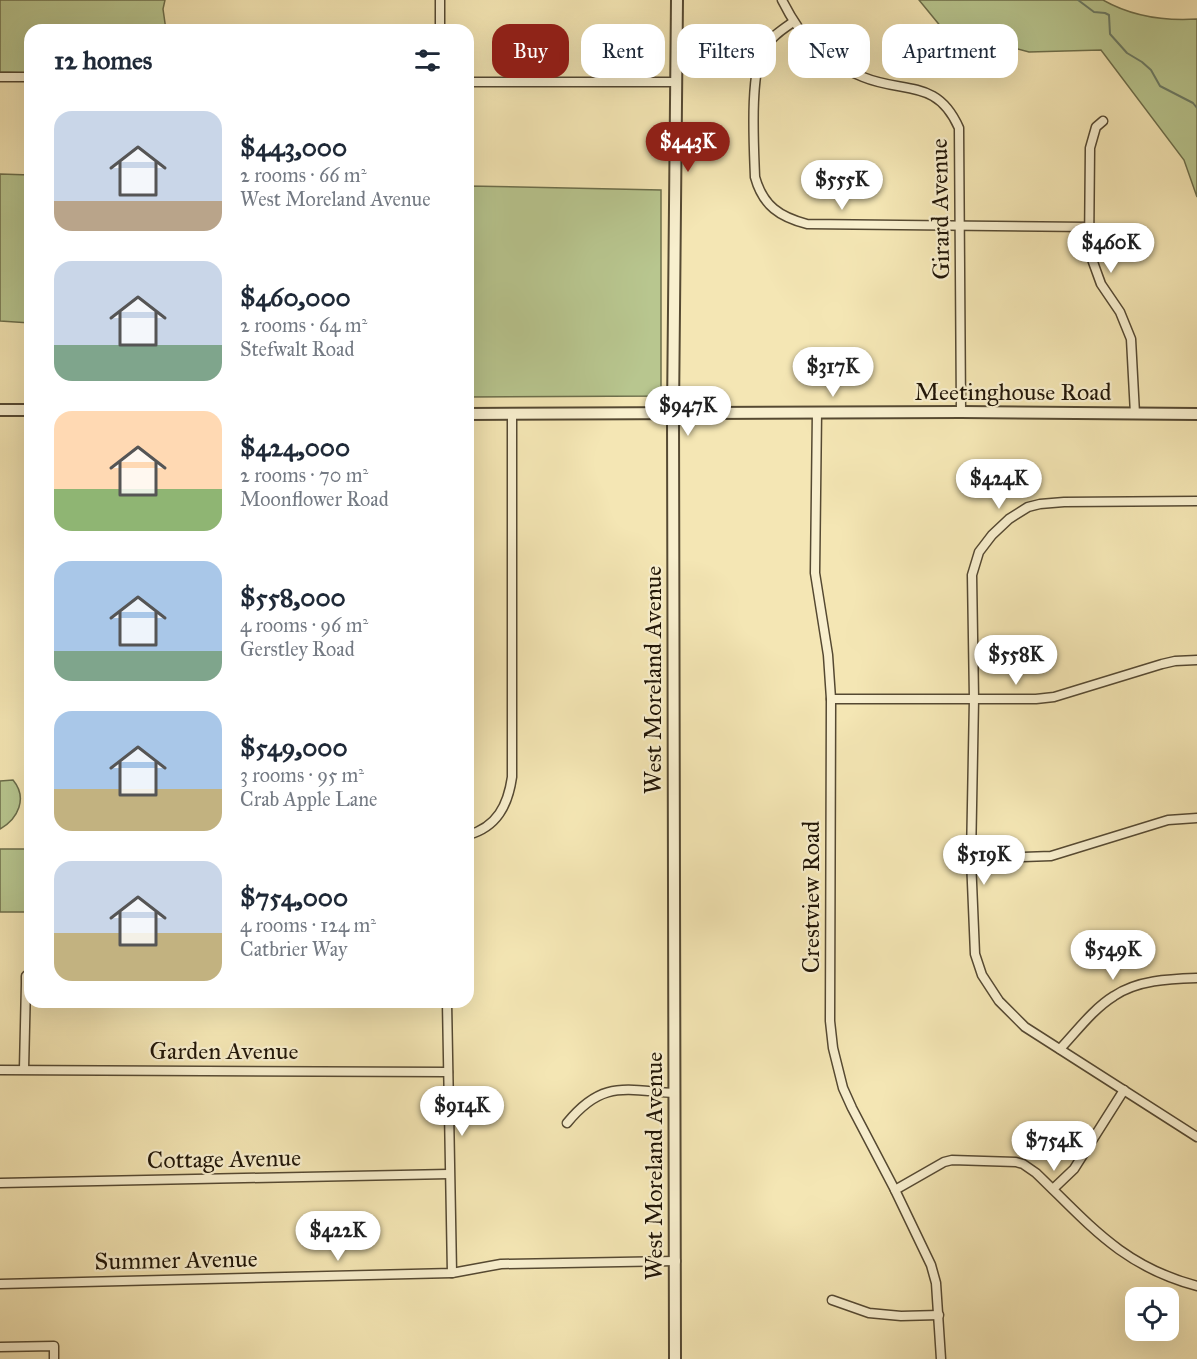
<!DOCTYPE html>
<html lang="en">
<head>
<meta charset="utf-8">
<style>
  body { margin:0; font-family:"IM FELL Great Primer",serif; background:#f2f2f3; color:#1f2937; height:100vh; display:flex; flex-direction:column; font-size:22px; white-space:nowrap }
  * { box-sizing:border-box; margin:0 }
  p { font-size:20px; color:#747a83 }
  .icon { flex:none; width:33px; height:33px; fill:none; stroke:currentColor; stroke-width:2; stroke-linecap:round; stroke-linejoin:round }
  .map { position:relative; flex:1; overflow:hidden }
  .drawer { position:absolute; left:24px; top:24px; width:450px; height:984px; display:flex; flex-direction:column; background:#fff; border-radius:18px; box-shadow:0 6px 24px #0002 }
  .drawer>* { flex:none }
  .banner { position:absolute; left:492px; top:24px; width:570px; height:54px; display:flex; gap:12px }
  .controls { position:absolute; left:1125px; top:1287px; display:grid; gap:12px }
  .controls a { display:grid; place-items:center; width:54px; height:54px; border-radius:12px; background:#fff; box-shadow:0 6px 24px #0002; font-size:30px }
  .price { position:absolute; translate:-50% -51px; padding:0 14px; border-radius:21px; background:#fff; color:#222; font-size:20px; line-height:39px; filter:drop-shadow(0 2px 3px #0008) }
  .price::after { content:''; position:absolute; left:50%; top:36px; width:18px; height:14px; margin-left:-9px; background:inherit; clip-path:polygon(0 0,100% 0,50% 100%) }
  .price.on { background:#8f2418; color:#fff }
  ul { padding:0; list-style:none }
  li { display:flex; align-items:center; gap:18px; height:150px; padding:0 30px }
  li span { display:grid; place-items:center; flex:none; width:168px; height:120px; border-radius:18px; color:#555 }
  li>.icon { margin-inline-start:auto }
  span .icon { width:72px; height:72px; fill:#fffc; stroke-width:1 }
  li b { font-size:26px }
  h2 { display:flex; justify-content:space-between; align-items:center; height:72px; padding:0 30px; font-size:26px }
  .pill { padding:0 21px; border-radius:18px; background:#fff; box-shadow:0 6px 24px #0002; font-size:21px; line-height:54px }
  .pill.on { background:#8f2418; color:#fff }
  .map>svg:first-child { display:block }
  .green { fill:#b8c68f; stroke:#6c6e4b; stroke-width:1.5 }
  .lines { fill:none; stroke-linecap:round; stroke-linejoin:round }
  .stream { stroke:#6b7c67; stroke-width:2 }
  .minor-casing { stroke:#554932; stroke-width:11 }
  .tertiary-casing { stroke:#554932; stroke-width:14 }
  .minor { stroke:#f8efce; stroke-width:8 }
  .tertiary { stroke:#f8efce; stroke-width:10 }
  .labels { text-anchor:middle; stroke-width:4.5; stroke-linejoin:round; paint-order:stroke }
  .street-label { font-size:24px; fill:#201507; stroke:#f8efce }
</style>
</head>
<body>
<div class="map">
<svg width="1197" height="1359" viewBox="0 0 1197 1359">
  <rect width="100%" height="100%" fill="#f4e6b4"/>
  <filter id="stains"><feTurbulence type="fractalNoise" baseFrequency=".00333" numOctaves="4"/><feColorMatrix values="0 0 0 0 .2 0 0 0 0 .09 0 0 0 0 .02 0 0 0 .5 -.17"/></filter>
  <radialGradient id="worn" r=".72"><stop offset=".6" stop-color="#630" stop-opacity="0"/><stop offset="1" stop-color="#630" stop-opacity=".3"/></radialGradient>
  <g class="green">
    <path d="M0 0H165L163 9 166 30H30V73L0 72Z"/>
    <path d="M919 0H1103C1131 16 1165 21 1197 19V197L1184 160 1101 50 1029 52 942 28Z"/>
    <path d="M0 174 30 175V323L0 321Z"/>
    <path d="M468 186 661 190V396L468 397Z"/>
    <path d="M13 780C28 798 18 819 0 829V781Z"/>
    <rect x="0" y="849" width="30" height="63"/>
  </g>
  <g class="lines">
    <path class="stream" d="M1078 0 1094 12 1105 13 1109 15 1110 34 1127 53 1142 62 1151 70 1160 86 1193 103 1197 108"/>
    <g class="minor-casing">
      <g id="minor">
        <path d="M440 0V30"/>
        <path d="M782 0C801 38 822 61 863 77 904 94 937 78 959 128L961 412"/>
        <path d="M793 22C783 29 772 36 765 47 749 69 754 148 755 177 763 206 780 217 807 224L1089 227"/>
        <path d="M0 77H30"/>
        <path d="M468 82H675"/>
        <path d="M1103 121 1096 127 1090 148 1089 251 1101 284 1120 312 1131 339 1135 414"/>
        <path d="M817 412 815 573 828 655 831 699 830 1021 833 1048 843 1088 852 1108 895 1190 931 1265 936 1283 941 1359"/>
        <path d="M1197 501 1064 502 1040 504 1028 507 1009 519 992 535 979 552 972 575 974 699 971 859 975 954 982 975 999 1001 1025 1027 1197 1137"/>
        <path d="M831 699H1036L1054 697 1162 664 1175 661 1197 660"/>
        <path d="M468 835C497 827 508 805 512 777V414"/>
        <path d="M971 859 1051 856 1168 820 1197 818"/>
        <path d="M447 1002 452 1273"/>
        <path d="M1060 1049C1077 1031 1093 1009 1114 996 1138 980 1169 979 1197 978"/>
        <path d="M24 1069 26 984V976L30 973"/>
        <path d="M0 1070 448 1072"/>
        <path d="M567 1123C602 1080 624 1090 674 1093"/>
        <path d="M0 1183 449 1174"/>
        <path d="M1053 1189 1074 1169 1124 1090"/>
        <path d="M895 1190 944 1162 952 1160 1016 1162 1023 1164 1036 1173C1090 1225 1122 1266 1197 1286"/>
        <path d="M0 1284 452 1273 501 1264 676 1261"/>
        <path d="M832 1300 869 1313 901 1316 939 1315"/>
        <path d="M0 1347 54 1346V1359"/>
      </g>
    </g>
    <g class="tertiary-casing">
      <g id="tertiary">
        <path d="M0 410H30"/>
        <path d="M468 414 961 412 1197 414"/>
        <path d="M675 1359 673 413 677 0"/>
      </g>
    </g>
    <use href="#minor" class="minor"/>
    <use href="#tertiary" class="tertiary"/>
  </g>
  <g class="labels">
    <g class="street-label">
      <text transform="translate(940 209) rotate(-91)" y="8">Girard Avenue</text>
      <text x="1013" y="400">Meetinghouse Road</text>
      <text transform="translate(653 680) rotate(-90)" y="8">West Moreland Avenue</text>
      <text transform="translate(811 897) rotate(-90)" y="8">Crestview Road</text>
      <text x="224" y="1059">Garden Avenue</text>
      <text transform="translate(224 1159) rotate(-1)" y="8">Cottage Avenue</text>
      <text transform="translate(654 1166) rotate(-90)" y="8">West Moreland Avenue</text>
      <text transform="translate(176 1260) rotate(-1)" y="8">Summer Avenue</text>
    </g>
  </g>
  <rect width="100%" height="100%" filter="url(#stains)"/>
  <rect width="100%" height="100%" fill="url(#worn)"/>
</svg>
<div class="controls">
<a><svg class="icon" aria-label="locate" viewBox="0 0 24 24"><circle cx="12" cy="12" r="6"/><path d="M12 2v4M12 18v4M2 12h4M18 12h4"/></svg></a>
</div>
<b class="price on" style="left:688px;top:173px">$443K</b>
<b class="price" style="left:842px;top:211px">$555K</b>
<b class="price" style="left:1111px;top:274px">$460K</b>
<b class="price" style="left:833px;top:398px">$317K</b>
<b class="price" style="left:688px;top:437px">$947K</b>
<b class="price" style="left:999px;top:510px">$424K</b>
<b class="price" style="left:1016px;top:686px">$558K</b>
<b class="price" style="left:984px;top:886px">$519K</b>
<b class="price" style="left:1113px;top:981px">$549K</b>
<b class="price" style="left:462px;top:1137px">$914K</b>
<b class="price" style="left:1054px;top:1172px">$754K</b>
<b class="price" style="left:338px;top:1262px">$422K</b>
<div class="banner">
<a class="pill on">Buy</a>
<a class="pill">Rent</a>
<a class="pill">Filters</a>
<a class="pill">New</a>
<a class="pill">Apartment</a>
</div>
<section class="drawer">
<h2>12 homes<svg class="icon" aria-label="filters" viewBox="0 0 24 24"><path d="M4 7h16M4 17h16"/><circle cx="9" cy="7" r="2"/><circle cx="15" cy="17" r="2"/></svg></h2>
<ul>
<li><span style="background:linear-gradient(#c9d6e8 75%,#b9a48a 0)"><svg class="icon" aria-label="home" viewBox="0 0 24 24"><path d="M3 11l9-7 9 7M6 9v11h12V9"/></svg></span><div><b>$443,000</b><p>2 rooms · 66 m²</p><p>West Moreland Avenue</p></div></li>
<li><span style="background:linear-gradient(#c9d6e8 70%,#7fa58c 0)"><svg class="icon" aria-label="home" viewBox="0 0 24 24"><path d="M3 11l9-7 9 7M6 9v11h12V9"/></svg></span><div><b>$460,000</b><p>2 rooms · 64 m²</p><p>Stefwalt Road</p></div></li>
<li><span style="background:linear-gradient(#ffd9b3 65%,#8fb573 0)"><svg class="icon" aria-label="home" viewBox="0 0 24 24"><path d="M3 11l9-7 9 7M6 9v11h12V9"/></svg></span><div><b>$424,000</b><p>2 rooms · 70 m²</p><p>Moonflower Road</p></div></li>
<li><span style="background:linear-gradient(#a9c7e8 75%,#7fa58c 0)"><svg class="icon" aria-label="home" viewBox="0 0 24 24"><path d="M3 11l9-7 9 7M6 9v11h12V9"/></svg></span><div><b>$558,000</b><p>4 rooms · 96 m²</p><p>Gerstley Road</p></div></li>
<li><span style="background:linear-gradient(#a9c7e8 65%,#c2b280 0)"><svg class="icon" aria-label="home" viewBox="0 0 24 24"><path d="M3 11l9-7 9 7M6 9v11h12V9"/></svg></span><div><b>$549,000</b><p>3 rooms · 95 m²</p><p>Crab Apple Lane</p></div></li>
<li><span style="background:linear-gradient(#c9d6e8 60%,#c2b280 0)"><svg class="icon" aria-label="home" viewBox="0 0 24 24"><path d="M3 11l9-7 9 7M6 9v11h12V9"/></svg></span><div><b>$754,000</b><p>4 rooms · 124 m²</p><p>Catbrier Way</p></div></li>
</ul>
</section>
</div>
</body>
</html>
